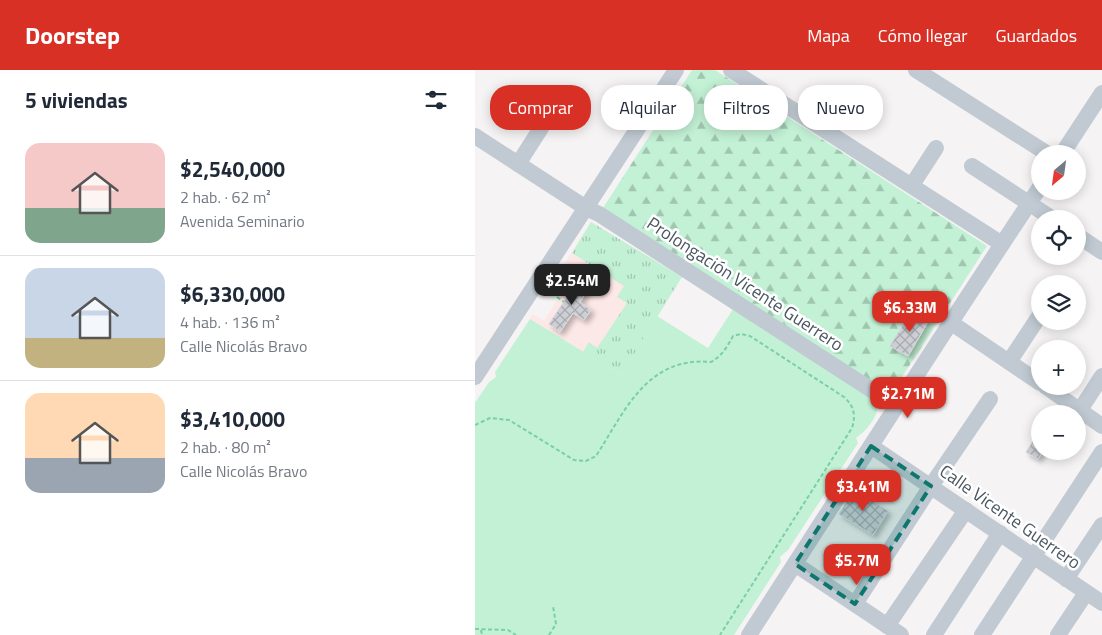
<!DOCTYPE html>
<html lang="es">
<head>
<meta charset="utf-8">
<style>
  body { margin:0; font-family:"Titillium Web",sans-serif; background:#f6f6f7; color:#1f2937; height:100vh; display:flex; flex-direction:column; font-size:19px; white-space:nowrap }
  * { box-sizing:border-box; margin:0 }
  p { font-size:16px; color:#747a83 }
  .icon { flex:none; width:28px; height:28px; fill:none; stroke:currentColor; stroke-width:2; stroke-linecap:round; stroke-linejoin:round }
  .map { position:relative; flex:1; overflow:hidden }
  .sheet { display:flex; flex-direction:column; background:#fff; width:475px }
  .sheet>* { flex:none }
  .top-card { position:absolute; left:15px; top:15px; width:475px; height:45px; display:flex; gap:10px }
  .needle { width:32px; rotate:209deg }
  .fabs { position:absolute; left:556px; top:75px; display:grid; gap:10px }
  .fabs a { display:grid; place-items:center; width:55px; height:55px; border-radius:50%; background:#fff; box-shadow:0 2px 12px #0003; font-size:25px }
  .price { position:absolute; translate:-50% -42px; padding:0 11px; border-radius:10px; background:#d93025; color:#fff; font-size:16px; line-height:32px; filter:drop-shadow(0 1px 2px #0008) }
  .price::after { content:''; position:absolute; left:50%; top:30px; width:15px; height:11px; margin-left:-8px; background:inherit; clip-path:polygon(0 0,100% 0,50% 100%) }
  .price.current { background:#222; color:#fff }
  ul { padding:0; list-style:none }
  li { display:flex; align-items:center; gap:15px; height:125px; padding:0 25px }
  li+li { border-top:1px solid #e0e1e3 }
  li span { display:grid; place-items:center; flex:none; width:140px; height:100px; border-radius:15px; color:#555 }
  li>.icon { margin-inline-start:auto }
  span .icon { width:60px; height:60px; fill:#fffc; stroke-width:1 }
  li b { font-size:21px }
  h2 { display:flex; justify-content:space-between; align-items:center; height:60px; padding:0 25px; font-size:21px }
  .chip { padding:0 18px; border-radius:20px; background:#fff; box-shadow:0 2px 12px #0003; font-size:18px; line-height:45px }
  .chip.current { background:#d93025; color:#fff }
  header { display:flex; align-items:center; gap:30px; box-sizing:border-box; height:70px; padding:0 25px; background:#d93025; color:#fff }
  header strong { font-size:24px }
  nav { display:flex; gap:28px; margin-inline-start:auto; font-size:18px }
  main { display:flex; flex:1; min-height:0 }
  .map>svg:first-child { display:block }
  .medical { fill:#fce8e6 }
  .grass { fill:url(#grass-tufts) }
  .forest { fill:url(#forest-firs) }
  .park { fill:#c3f1d5 }
  .building { fill:url(#building-cross-hatch); stroke:#d7d9de; filter:url(#shadow) }
  .lines { fill:none; stroke-linecap:round; stroke-linejoin:round }
  .path { stroke:#7ad0a6; stroke-width:2; stroke-dasharray:4 2.5; stroke-linecap:butt }
  .minor { stroke:#c1cad2; stroke-width:16 }
  .marked { fill:#0f766e; fill-opacity:0.2; stroke:#0f766e; stroke-width:4; stroke-dasharray:10 6; stroke-linejoin:round }
  .labels { text-anchor:middle; stroke-width:5; stroke-linejoin:round; paint-order:stroke }
  .street-label { font-size:18px; fill:#4a5661; stroke:#fff }
</style>
</head>
<body>
<header>
<strong>Doorstep</strong>
<nav><a>Mapa</a><a>Cómo llegar</a><a>Guardados</a></nav>
</header>
<main>
<section class="sheet">
<h2>5 viviendas<svg class="icon" aria-label="filters" viewBox="0 0 24 24"><path d="M4 7h16M4 17h16"/><circle cx="9" cy="7" r="2"/><circle cx="15" cy="17" r="2"/></svg></h2>
<ul>
<li><span style="background:linear-gradient(#f6c9c9 65%,#7fa58c 0)"><svg class="icon" aria-label="home" viewBox="0 0 24 24"><path d="M3 11l9-7 9 7M6 9v11h12V9"/></svg></span><div><b>$2,540,000</b><p>2 hab. · 62 m²</p><p>Avenida Seminario</p></div></li>
<li><span style="background:linear-gradient(#c9d6e8 70%,#c2b280 0)"><svg class="icon" aria-label="home" viewBox="0 0 24 24"><path d="M3 11l9-7 9 7M6 9v11h12V9"/></svg></span><div><b>$6,330,000</b><p>4 hab. · 136 m²</p><p>Calle Nicolás Bravo</p></div></li>
<li><span style="background:linear-gradient(#ffd9b3 65%,#9aa5b1 0)"><svg class="icon" aria-label="home" viewBox="0 0 24 24"><path d="M3 11l9-7 9 7M6 9v11h12V9"/></svg></span><div><b>$3,410,000</b><p>2 hab. · 80 m²</p><p>Calle Nicolás Bravo</p></div></li>
</ul>
</section>
<div class="map">
<svg width="627" height="565" viewBox="0 0 627 565">
  <defs>
    <pattern id="grass-tufts" width="24" height="20" patternUnits="userSpaceOnUse" patternTransform="scale(1.25)"><rect width="24" height="20" fill="#c3f1d5"/><path d="M3 7l-1-3M5 7V3M7 7l1-3M15 17l-1-3M17 17v-4M19 17l1-3" fill="none" stroke="#a0c6b0"/></pattern>
    <pattern id="forest-firs" width="22" height="20" patternUnits="userSpaceOnUse" patternTransform="scale(1.25)"><rect width="22" height="20" fill="#c3f1d5"/><path d="M5 1l3.5 6h-7zM16 11l3.5 6h-7z" fill="#a0c6b0"/></pattern>
    <pattern id="building-cross-hatch" width="8" height="8" patternUnits="userSpaceOnUse" patternTransform="scale(1.25)"><rect width="8" height="8" fill="#cdcfd5"/><path d="M0 0l8 8M0 8l8-8" fill="none" stroke="#a8abb0"/></pattern>
    <filter id="shadow"><feDropShadow dx="3.5" dy="3.5" stdDeviation="2.5" flood-color="#0004"/></filter>
  </defs>
  <rect width="100%" height="100%" fill="#f5f3f3"/>
  <path class="medical" d="M116 152 207 207 146 305 55 249 58 244 69 251 100 202 89 195Z"/>
  <path class="grass" d="M116 152 207 207 146 305 108 282 114 272 122 278 152 233 142 227 149 216 97 183Z"/>
  <path class="forest" d="M217 0H240L512 176 412 330 124 144Z"/>
  <path class="park" d="M258 239 401 330C407 343 392 360 381 368L383 373 313 480 305 487 306 492 259 565H0V333L14 312 21 307 20 302 55 249 146 305 182 246 233 278Z"/>
  <g class="building">
    <path d="M104 209 115 216 105 232 116 240 109 250 98 243 85 262 74 254 92 227 89 225 96 215 99 217Z"/>
    <path d="M437 240 454 250 433 286 415 276Z"/>
    <path d="M580 336 592 344H575Z"/>
    <path d="M565 360V381H568L563 389 551 382Z"/>
    <path d="M379 420 413 441 398 465 364 444Z"/>
  </g>
  <g class="lines">
    <g class="path">
      <path d="M82 227 89 232"/>
      <path d="M0 355 15 348 34 350 99 390 111 391 121 386C150 341 172 286 236 292 247 286 252 277 258 266L266 264 275 266 369 327C379 336 381 345 377 358L245 565"/>
      <path d="M0 559 33 560 41 565"/>
      <path d="M6 560 7 565"/>
      <path d="M74 565 81 554 78 536"/>
    </g>
    <g class="minor">
      <path d="M256 0 527 174"/>
      <path d="M441 0 573 84"/>
      <path d="M0 66 111 138 124 144 406 326"/>
      <path d="M587 84 627 23"/>
      <path d="M43 94 75 44"/>
      <path d="M497 96 578 149"/>
      <path d="M437 115 461 78"/>
      <path d="M602 165 627 182"/>
      <path d="M475 252 565 313"/>
      <path d="M534 292 565 245"/>
      <path d="M0 307 201 0"/>
      <path d="M570 316 627 356"/>
      <path d="M605 340 627 306"/>
      <path d="M396 376 627 533"/>
      <path d="M320 494 426 565"/>
      <path d="M591 509 627 455"/>
      <path d="M380 534 456 416 515 329"/>
      <path d="M412 556 491 440"/>
      <path d="M274 565C371 415 466 265 565 117"/>
      <path d="M459 565 525 463"/>
      <path d="M507 565 627 382"/>
      <path d="M583 565 611 523"/>
    </g>
  </g>
  <path class="marked" d="M396 376 456 416 380 534 320 494Z"/>
  <g class="labels">
    <g class="street-label">
      <text transform="translate(270 214) rotate(33)" y="6">Prolongación Vicente Guerrero</text>
      <text transform="translate(535 447) rotate(35)" y="6">Calle Vicente Guerrero</text>
    </g>
  </g>
</svg>
<div class="fabs">
<a><svg class="needle" viewBox="-14 -14 28 28"><path d="M0-13l5 13h-10z" fill="#e53935"/><path d="M0 13l5-13h-10z" fill="#747a83"/></svg></a>
<a><svg class="icon" aria-label="locate" viewBox="0 0 24 24"><circle cx="12" cy="12" r="6"/><path d="M12 2v4M12 18v4M2 12h4M18 12h4"/></svg></a>
<a><svg class="icon" aria-label="layers" viewBox="0 0 24 24"><path d="M12 4l9 5-9 5-9-5zM3 14l9 5 9-5"/></svg></a>
<a>+</a>
<a>−</a>
</div>
<b class="price current" style="left:97px;top:236px">$2.54M</b>
<b class="price" style="left:435px;top:263px">$6.33M</b>
<b class="price" style="left:433px;top:349px">$2.71M</b>
<b class="price" style="left:388px;top:442px">$3.41M</b>
<b class="price" style="left:382px;top:516px">$5.7M</b>
<div class="top-card">
<a class="chip current">Comprar</a>
<a class="chip">Alquilar</a>
<a class="chip">Filtros</a>
<a class="chip">Nuevo</a>
</div>
</div>
</main>
</body>
</html>
